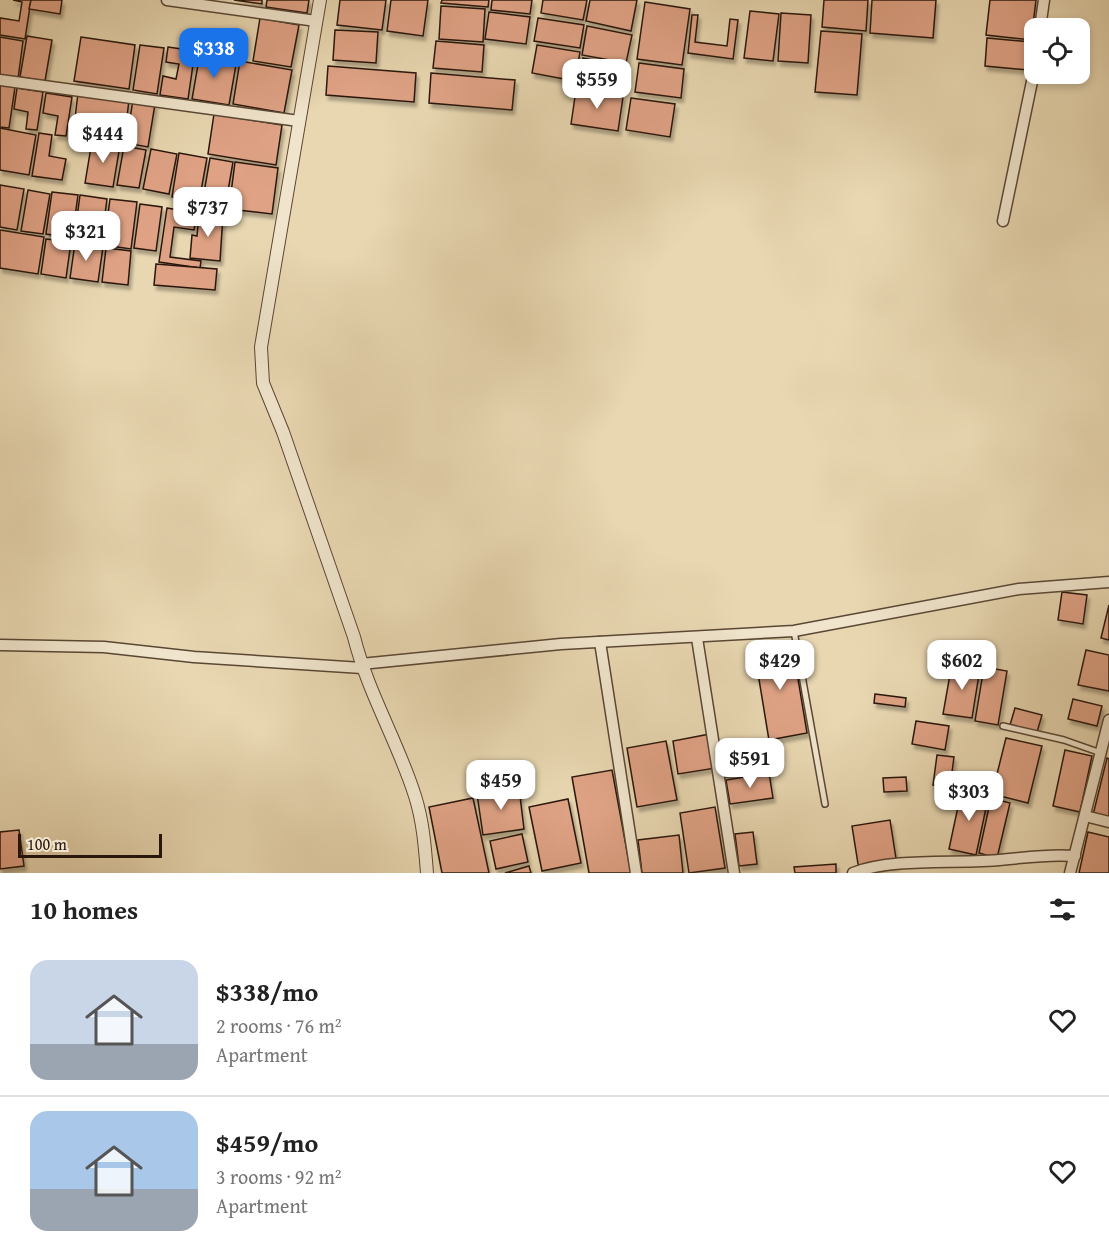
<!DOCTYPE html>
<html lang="en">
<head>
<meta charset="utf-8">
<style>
  body { margin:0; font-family:"Gentium Book Plus",serif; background:#f6f6f6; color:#222; height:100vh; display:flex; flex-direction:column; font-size:22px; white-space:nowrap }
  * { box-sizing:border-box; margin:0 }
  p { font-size:20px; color:#767676 }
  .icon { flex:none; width:33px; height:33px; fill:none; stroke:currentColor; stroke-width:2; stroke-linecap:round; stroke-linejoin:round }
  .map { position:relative; height:873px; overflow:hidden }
  .panel { display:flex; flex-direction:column; background:#fff; flex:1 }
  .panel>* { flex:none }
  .buttons { position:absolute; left:1024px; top:18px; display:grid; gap:12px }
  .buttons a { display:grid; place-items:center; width:66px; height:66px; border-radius:12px; background:#fff; box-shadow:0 3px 9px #0003; font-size:30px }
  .scale { position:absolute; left:18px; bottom:15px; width:144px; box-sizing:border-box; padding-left:6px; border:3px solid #2a170c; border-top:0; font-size:16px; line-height:21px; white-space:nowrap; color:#2a170c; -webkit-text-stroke:4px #f0e5cc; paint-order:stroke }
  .price { position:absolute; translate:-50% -51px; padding:0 14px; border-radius:12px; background:#fff; color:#222; font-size:20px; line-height:39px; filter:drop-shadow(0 2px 3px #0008) }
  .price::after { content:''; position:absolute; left:50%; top:36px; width:18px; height:14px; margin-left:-9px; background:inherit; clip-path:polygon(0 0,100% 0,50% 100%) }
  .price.active { background:#1a73e8; color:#fff }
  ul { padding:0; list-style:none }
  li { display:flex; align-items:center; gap:18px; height:150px; padding:0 30px }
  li+li { border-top:2px solid #e0e0e0 }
  li span { display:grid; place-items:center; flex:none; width:168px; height:120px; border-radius:18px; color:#555 }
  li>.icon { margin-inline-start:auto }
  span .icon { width:72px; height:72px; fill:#fffc; stroke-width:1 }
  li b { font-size:26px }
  h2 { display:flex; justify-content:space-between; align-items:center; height:72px; padding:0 30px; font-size:26px }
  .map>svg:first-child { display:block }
  .building { fill:#dfa285; stroke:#2a170c; stroke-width:1.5; filter:url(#shadow) }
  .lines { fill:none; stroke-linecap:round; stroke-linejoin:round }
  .service-casing { stroke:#5a4735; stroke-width:8 }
  .minor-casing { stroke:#5a4735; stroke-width:13 }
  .tertiary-casing { stroke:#5a4735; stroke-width:14 }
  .service { stroke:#f0e5cc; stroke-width:5 }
  .minor { stroke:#f0e5cc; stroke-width:10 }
  .tertiary { stroke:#f0e5cc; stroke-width:12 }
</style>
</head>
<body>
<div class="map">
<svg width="1109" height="873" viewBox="0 0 1109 873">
  <defs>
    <filter id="shadow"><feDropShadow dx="2.5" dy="4.5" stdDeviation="1.5" flood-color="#0004"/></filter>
  </defs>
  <rect width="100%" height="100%" fill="#e8d7b1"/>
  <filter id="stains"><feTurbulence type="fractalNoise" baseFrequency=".00333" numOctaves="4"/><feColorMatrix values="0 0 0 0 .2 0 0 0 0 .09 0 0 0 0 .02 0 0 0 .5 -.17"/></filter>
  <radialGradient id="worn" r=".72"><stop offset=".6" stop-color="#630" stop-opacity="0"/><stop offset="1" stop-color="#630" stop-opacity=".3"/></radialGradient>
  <g class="building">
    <path d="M13 0H31L25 39 0 35V18L19 21 22 2Z"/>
    <path d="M31 0H62L60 14 29 9Z"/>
    <path d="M234 0H262V4Z"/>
    <path d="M267 0H309L307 13 266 7Z"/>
    <path d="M340 0H386L382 30 337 25Z"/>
    <path d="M391 0H428L423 36 387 31Z"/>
    <path d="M442 0H489L488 7 441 3Z"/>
    <path d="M492 0H532L530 14 491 10Z"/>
    <path d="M543 0H587L583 20 541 13Z"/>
    <path d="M590 0H637L631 31 586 21Z"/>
    <path d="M824 0H868L866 31 822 27Z"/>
    <path d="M872 0H936L933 38 870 33Z"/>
    <path d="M990 0H1036L1031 40 986 35Z"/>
    <path d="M645 2 690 9 682 65 637 59Z"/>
    <path d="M441 6 485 9 483 42 439 39Z"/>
    <path d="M750 11 779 14 773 61 744 58Z"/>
    <path d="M489 12 530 17 526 44 485 39Z"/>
    <path d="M781 13 811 15 808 63 778 61Z"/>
    <path d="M692 15H698L695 42 727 46 730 19 738 20 733 59 688 53Z"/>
    <path d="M260 18 299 25 291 67 253 61Z"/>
    <path d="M538 18 584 25 580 48 534 41Z"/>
    <path d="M587 26 632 35 626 63 582 55Z"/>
    <path d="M335 30 378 32 376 63 333 60Z"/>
    <path d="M821 31 862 34 857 95 815 92Z"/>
    <path d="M27 36 52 40 45 81 20 77Z"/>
    <path d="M0 37 23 41 18 79 0 76Z"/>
    <path d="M81 37 135 45 129 89 74 81Z"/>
    <path d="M987 38 1031 42 1028 70 985 66Z"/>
    <path d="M436 41 484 45 482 72 433 68Z"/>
    <path d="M140 45 164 48 157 94 133 90Z"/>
    <path d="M537 45 580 52 575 81 532 73Z"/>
    <path d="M168 47 195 51 188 99 160 95 163 76 176 79 179 64 166 62Z"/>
    <path d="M200 53 237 59 229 105 192 99Z"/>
    <path d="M583 58 627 67 622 91 579 82Z"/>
    <path d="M240 61 292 70 284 113 233 104Z"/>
    <path d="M639 63 684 69 681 98 635 92Z"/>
    <path d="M328 66 416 73 414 102 326 95Z"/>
    <path d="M431 73 515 80 512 110 429 103Z"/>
    <path d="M0 85 15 87 9 128 0 127Z"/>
    <path d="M17 88 43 92 37 130 26 129 28 112 14 109Z"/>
    <path d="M576 90 623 97 618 131 571 124Z"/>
    <path d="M46 93 72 97 66 136 55 135 58 116 43 113Z"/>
    <path d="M78 93 129 100 124 142 73 135Z"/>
    <path d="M631 98 675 104 670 137 626 130Z"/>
    <path d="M133 100 155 104 148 147 126 143Z"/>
    <path d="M214 114 282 125 276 165 208 154Z"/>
    <path d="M0 128 36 135 29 175 0 170Z"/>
    <path d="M39 133 52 135 49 156 66 159 62 180 32 176Z"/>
    <path d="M92 141 120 145 113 187 85 183Z"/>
    <path d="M124 146 146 150 139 188 117 185Z"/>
    <path d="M151 149 177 154 169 194 143 189Z"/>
    <path d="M179 153 207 158 199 202 172 197Z"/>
    <path d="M210 158 233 162 225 208 202 204Z"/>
    <path d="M235 162 278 168 272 214 229 209Z"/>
    <path d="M0 185 24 189 17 230 0 227Z"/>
    <path d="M28 190 50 194 43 234 21 231Z"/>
    <path d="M52 192 78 195 72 238 46 234Z"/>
    <path d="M80 195 107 199 101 244 74 240Z"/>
    <path d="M110 199 137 202 131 249 104 245Z"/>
    <path d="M140 204 162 207 156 251 134 248Z"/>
    <path d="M167 208 197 213 194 230 174 227 170 257 201 261 200 268 159 262Z"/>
    <path d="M199 213 223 215 220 261 190 258 192 235 197 236Z"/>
    <path d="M0 230 44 237 38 274 0 268Z"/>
    <path d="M46 239 71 242 66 278 41 274Z"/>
    <path d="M75 243 103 247 98 282 70 278Z"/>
    <path d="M106 248 131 251 128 285 102 282Z"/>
    <path d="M156 264 217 269 215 290 154 285Z"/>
    <path d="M1062 592 1087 595 1083 624 1058 620Z"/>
    <path d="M1109 605V640L1101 638Z"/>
    <path d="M792 643 807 733 769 740 754 649Z"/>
    <path d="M1086 650 1109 655V691L1078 685Z"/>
    <path d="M952 663 980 668 972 718 943 714Z"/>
    <path d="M984 667 1007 671 998 725 975 721Z"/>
    <path d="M875 694 906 698 905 707 874 703Z"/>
    <path d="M1073 699 1102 706 1097 726 1068 719Z"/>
    <path d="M1015 708 1042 715 1037 732 1010 725Z"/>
    <path d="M916 721 949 726 945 750 912 744Z"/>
    <path d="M710 734 716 768 678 774 673 741Z"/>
    <path d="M1006 738 1042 746 1028 803 992 794Z"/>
    <path d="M666 741 677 800 637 807 627 748Z"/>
    <path d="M767 742 771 771 726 777 723 747Z"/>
    <path d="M1065 750 1092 756 1080 812 1053 806Z"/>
    <path d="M937 755 954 757 950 787 933 785Z"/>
    <path d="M1107 758 1109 759V819L1093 815Z"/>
    <path d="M612 770 631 873H589L572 777Z"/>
    <path d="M769 773 773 798 730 804 726 780Z"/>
    <path d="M906 777 907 791 884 792 883 778Z"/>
    <path d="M519 788 524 829 483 835 477 794Z"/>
    <path d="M962 788 989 794 976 855 949 849Z"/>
    <path d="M473 798 489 873H442L429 807Z"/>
    <path d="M991 798 1010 803 997 858 979 853Z"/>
    <path d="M568 799 581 863 542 871 529 807Z"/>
    <path d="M715 807 725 868 689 873 680 813Z"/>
    <path d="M890 820 897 865 859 870 852 826Z"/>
    <path d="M19 830 24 866 0 869V832Z"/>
    <path d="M753 832 757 864 739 866 735 834Z"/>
    <path d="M1088 832 1109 837V873H1079Z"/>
    <path d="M522 834 528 862 496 869 490 841Z"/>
    <path d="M679 835 683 873H642L638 840Z"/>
    <path d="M836 864V873H795L794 867Z"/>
    <path d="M529 866 531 873H505Z"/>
  </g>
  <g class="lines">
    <g class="service-casing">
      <g id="service">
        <path d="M794 631 825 804"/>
        <path d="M1003 726 1064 740 1101 753"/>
      </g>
    </g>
    <g class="minor-casing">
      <g id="minor">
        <path d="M167 0 316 21"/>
        <path d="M1040 28 1044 0"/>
        <path d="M0 80 299 121"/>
        <path d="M1003 221 1035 67"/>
        <path d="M697 638 734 873"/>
        <path d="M600 642 636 873"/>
        <path d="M0 645 104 647 194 657 362 668"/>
        <path d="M361 664 561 644 794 631 1019 589 1109 582"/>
        <path d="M1085 816 1109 822"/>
        <path d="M853 873C889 859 944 863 982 861 1014 860 1044 853 1075 856"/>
        <path d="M1070 873 1109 720"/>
      </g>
    </g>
    <g class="tertiary-casing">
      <path id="tertiary" d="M320 0 261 347 263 383 283 432 354 637C368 693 398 742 415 796 423 821 425 847 427 873"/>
    </g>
    <use href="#service" class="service"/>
    <use href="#minor" class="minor"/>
    <use href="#tertiary" class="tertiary"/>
  </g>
  <rect width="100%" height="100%" filter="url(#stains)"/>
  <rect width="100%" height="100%" fill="url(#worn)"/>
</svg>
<div class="buttons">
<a><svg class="icon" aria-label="locate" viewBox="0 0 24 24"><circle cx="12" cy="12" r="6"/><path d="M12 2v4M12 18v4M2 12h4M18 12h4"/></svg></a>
</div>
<div class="scale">100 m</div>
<b class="price active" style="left:214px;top:79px">$338</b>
<b class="price" style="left:597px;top:110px">$559</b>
<b class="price" style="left:103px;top:164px">$444</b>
<b class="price" style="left:208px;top:238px">$737</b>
<b class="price" style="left:86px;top:262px">$321</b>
<b class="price" style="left:780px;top:691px">$429</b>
<b class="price" style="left:962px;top:691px">$602</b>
<b class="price" style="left:750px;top:789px">$591</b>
<b class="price" style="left:501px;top:811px">$459</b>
<b class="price" style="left:969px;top:822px">$303</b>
</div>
<section class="panel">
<h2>10 homes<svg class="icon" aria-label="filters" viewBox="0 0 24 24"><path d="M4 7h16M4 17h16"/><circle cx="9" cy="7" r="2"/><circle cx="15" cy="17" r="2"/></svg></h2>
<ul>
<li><span style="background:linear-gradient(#c9d6e8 70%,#9aa5b1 0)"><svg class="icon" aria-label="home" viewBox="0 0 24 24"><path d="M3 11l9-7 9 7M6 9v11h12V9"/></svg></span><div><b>$338/mo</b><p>2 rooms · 76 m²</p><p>Apartment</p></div><svg class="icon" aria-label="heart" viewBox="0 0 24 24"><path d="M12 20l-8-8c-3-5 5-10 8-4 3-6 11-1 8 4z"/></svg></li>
<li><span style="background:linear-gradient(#a9c7e8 65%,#9aa5b1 0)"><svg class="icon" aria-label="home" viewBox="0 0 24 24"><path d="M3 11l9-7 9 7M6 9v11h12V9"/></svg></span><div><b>$459/mo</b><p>3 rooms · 92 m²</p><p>Apartment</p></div><svg class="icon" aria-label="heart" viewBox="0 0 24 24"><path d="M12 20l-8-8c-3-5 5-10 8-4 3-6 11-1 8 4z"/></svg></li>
</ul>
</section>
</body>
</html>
